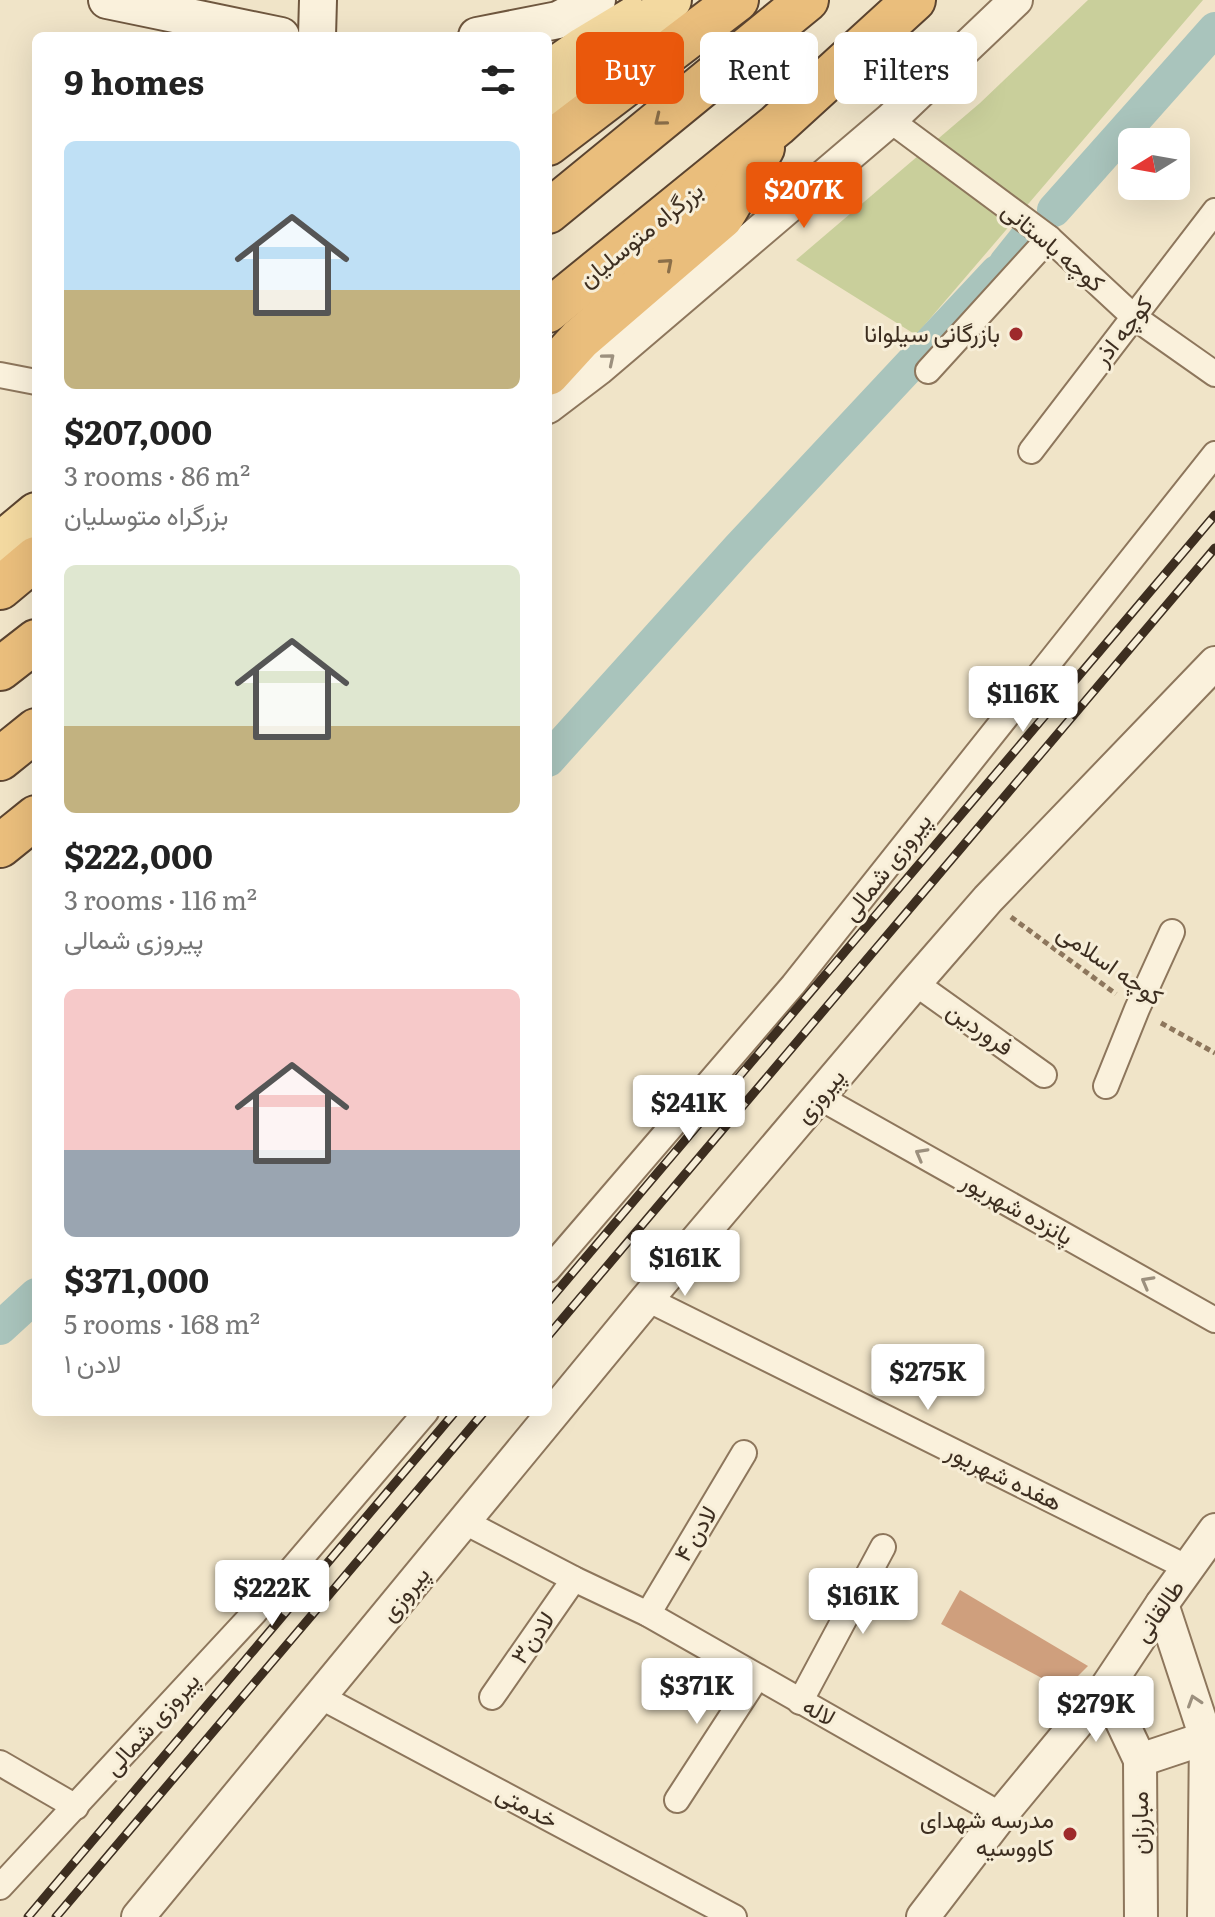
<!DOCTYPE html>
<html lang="en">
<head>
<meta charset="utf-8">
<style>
  body { margin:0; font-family:Literata,Vazirmatn,serif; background:#f2f2f2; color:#222; height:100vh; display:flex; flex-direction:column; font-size:30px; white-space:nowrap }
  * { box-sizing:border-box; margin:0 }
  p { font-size:26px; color:#767676 }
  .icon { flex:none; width:44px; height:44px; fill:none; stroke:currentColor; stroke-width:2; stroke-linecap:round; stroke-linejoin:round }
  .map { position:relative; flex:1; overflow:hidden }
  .panel { position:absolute; left:32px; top:32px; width:520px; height:1384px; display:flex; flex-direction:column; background:#fff; border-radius:12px; box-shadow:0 8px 32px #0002 }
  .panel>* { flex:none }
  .top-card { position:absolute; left:576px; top:32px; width:518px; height:72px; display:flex; gap:16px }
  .needle { width:52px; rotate:259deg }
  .controls { position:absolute; left:1118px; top:128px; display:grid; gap:16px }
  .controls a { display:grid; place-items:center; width:72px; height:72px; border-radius:12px; background:#fff; box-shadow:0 8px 32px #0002; font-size:40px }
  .price { position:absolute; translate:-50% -68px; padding:0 18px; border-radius:8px; background:#fff; color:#222; font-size:26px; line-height:52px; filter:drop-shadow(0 2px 4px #0008) }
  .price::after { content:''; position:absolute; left:50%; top:48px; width:24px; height:18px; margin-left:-12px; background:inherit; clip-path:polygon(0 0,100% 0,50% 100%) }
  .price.selected { background:#ea580c; color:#fff }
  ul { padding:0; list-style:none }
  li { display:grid; align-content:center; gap:16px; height:424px; padding:0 32px }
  li span { display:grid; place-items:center; height:248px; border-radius:12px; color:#555 }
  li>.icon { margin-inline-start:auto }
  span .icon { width:144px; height:144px; fill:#fffc; stroke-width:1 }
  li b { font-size:34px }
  h2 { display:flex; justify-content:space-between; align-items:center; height:96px; padding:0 32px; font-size:34px }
  .tag { padding:0 28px; border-radius:12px; background:#fff; box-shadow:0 8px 32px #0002; font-size:28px; line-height:72px }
  .tag.selected { background:#ea580c; color:#fff }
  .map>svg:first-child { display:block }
  .green { fill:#c9cf9b }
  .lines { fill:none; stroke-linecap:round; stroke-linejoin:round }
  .canal { stroke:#a9c4bc; stroke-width:34 }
  .building { fill:#cf9f7d }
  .minor-casing { stroke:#8d765c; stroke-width:28 }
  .tertiary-casing { stroke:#8d765c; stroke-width:36 }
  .secondary-casing { stroke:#6f573f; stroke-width:40 }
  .primary-casing { stroke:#5b4430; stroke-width:44 }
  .trunk-casing { stroke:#5b4430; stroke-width:46 }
  .path { stroke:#8d765c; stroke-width:5; stroke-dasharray:6 4; stroke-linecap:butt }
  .minor { stroke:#faf1dc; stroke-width:24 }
  .tertiary { stroke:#faf1dc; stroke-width:32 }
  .secondary { stroke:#faf1dc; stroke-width:36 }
  .primary { stroke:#f3d9a0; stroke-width:40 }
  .trunk { stroke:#eabe7c; stroke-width:42 }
  .rail-casing { stroke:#3d2e20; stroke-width:9 }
  .rail { stroke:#f7eed8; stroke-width:6; stroke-dasharray:18; stroke-linecap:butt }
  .oneway { stroke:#8b6f49 }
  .oneway2 { stroke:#9c907e }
  .poi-dot { fill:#9e2a2b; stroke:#f7eed8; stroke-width:3 }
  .labels { text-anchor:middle; stroke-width:6; stroke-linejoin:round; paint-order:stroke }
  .street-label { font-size:24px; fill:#3d2e20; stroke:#f7eed8 }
  .poi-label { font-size:24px; fill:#3d2e20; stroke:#f7eed8; text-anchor:end }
</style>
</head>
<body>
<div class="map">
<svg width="1215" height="1917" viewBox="0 0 1215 1917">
  <rect width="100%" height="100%" fill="#f0e4c8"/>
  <path class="green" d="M1088 0H1203L916 335 796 260 980 103Z"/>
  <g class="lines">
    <g class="canal">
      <path d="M1054 210 1215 29"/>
      <path d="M1006 263 1030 233"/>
      <path d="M548 760 739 548 997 272"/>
      <path d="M0 1328 36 1295"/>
    </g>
  </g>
  <path class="building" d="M960 1590 1088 1666 1064 1690 941 1624Z"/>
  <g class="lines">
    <g class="minor-casing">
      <g id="minor">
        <path d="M890 120 1049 238 1134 317 1215 374"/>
        <path d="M928 371 1049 238"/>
        <path d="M0 375 36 382"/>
        <path d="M1031 451 1215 211"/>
        <path d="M915 983 1044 1075"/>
        <path d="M1106 1086 1137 1009 1172 932"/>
        <path d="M819 1097 1215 1320"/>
        <path d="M548 1270 793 985 1215 454"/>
        <path d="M647 1299 1188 1568"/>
        <path d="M465 1522 574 1579 648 1614 1001 1815"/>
        <path d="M648 1614 744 1453"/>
        <path d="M321 1697 734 1917"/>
        <path d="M492 1697 574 1579"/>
        <path d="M800 1702 883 1547"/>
        <path d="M0 1763 76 1807"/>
        <path d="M677 1800 757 1677"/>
        <path d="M0 1887 255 1612 426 1412"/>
      </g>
    </g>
    <g class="tertiary-casing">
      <g id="tertiary">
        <path d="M548 407 598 369 890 120 1016 0"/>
        <path d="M1162 1604 1206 1738 1204 1917"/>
        <path d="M1106 1688 1140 1760 1141 1917"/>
        <path d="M1140 1760 1206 1738"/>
        <path d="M138 1917 647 1299 915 983 988 899 1215 663"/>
        <path d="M923 1917 1001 1815 1106 1688 1162 1604 1215 1530"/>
      </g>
    </g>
    <g class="secondary-casing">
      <g id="secondary">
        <path d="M107 0 281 36"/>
        <path d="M317 36 318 0"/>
        <path d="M477 36 558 20 597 0"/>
      </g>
    </g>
    <g class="primary-casing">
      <g id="primary">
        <path d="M548 72 584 47 632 18"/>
        <path d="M548 122 671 0"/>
        <path d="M0 543 36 513"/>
      </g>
    </g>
    <g class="trunk-casing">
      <g id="trunk">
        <path d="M548 144 737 0"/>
        <path d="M548 212 807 0"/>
        <path d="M548 311 777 125 914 0"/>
        <path d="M548 374 580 339 722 217 763 148"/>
        <path d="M0 588 36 558"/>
        <path d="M0 669 36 641"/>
        <path d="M0 759 36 730"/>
        <path d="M0 846 36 817"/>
      </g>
    </g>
    <g class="path">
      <path d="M1011 917 1116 994"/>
      <path d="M1161 1023 1215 1053"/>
    </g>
    <use href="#minor" class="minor"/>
    <use href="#tertiary" class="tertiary"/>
    <use href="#secondary" class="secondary"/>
    <use href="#primary" class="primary"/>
    <use href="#trunk" class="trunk"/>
    <g class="rail-casing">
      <g id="rail">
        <path d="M548 1302 1215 515"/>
        <path d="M548 1336 1215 548"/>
        <path d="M28 1917 455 1412"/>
        <path d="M56 1917 484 1412"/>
      </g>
    </g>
    <use href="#rail" class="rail"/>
  </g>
  <defs><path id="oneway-chevron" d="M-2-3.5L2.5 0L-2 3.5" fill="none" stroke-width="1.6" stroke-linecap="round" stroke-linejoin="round" transform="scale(2)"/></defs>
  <g class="oneway">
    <use href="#oneway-chevron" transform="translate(660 120) rotate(141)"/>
    <use href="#oneway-chevron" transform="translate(667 264) rotate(-41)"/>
  </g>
  <g class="oneway2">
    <use href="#oneway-chevron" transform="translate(609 359) rotate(-40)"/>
    <use href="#oneway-chevron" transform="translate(921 1154) rotate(-151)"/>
    <use href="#oneway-chevron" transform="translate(1147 1282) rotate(-151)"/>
    <use href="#oneway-chevron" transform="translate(1194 1701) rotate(-108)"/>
  </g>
  <g class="poi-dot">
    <circle cx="1016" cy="334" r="8"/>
    <circle cx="1070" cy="1834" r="8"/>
  </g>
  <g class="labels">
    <g class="street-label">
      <text transform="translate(641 235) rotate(-39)" y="8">بزرگراه متوسلیان</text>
      <text transform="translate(1053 247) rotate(40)" y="8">کوچه باستانی</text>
      <text transform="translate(1123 331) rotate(-52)" y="8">کوچه اذر</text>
      <text transform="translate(887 867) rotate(-52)" y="8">پیروزی شمالی</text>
      <text transform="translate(1110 965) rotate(35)" y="8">کوچه اسلامی</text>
      <text transform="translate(980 1029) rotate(35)" y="8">فروردین</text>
      <text transform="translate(820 1096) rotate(-50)" y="8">پیروزی</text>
      <text transform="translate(1017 1209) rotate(29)" y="8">پانزده شهریور</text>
      <text transform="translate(1004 1477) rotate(26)" y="8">هفده شهریور</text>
      <text transform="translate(696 1534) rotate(-59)" y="8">لادن ۴</text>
      <text transform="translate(405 1594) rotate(-51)" y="8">پیروزی</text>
      <text transform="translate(1159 1611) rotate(-55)" y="8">طالقانی</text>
      <text transform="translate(533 1638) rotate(-55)" y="8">لادن۳</text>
      <text transform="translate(819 1712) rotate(29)" y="8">لاله</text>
      <text transform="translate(152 1724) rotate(-48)" y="8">پیروزی شمالی</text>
      <text transform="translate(527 1807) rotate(28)" y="8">خدمتی</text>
      <text transform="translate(1140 1823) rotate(-90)" y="8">مبارزان</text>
    </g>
    <g class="poi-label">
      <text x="1000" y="342">بازرگانی سیلوانا</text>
      <text x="1054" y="1828">مدرسه شهدای<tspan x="1054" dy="28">کاووسیه</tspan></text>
    </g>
  </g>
</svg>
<div class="controls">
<a><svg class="needle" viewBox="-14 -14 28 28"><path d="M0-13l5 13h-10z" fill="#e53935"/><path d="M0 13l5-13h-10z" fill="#767676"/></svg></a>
</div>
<b class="price selected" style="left:804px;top:230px">$207K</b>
<b class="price" style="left:1023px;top:734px">$116K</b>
<b class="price" style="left:689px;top:1143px">$241K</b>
<b class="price" style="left:685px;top:1298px">$161K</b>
<b class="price" style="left:928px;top:1412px">$275K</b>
<b class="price" style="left:272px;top:1628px">$222K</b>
<b class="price" style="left:863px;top:1636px">$161K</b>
<b class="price" style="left:697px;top:1726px">$371K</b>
<b class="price" style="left:1096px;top:1744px">$279K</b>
<div class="top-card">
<a class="tag selected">Buy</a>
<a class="tag">Rent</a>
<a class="tag">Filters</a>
</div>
<section class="panel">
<h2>9 homes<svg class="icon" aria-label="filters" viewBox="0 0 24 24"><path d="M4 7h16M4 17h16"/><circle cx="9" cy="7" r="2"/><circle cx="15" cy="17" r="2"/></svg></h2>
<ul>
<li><span style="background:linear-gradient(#bfe0f5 60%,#c2b280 0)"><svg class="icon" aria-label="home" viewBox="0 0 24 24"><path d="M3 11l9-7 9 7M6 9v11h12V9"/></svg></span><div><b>$207,000</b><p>3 rooms · 86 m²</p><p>بزرگراه متوسلیان</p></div></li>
<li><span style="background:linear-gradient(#dfe7d0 65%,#c2b280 0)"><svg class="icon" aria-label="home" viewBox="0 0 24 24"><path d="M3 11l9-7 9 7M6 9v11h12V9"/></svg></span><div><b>$222,000</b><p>3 rooms · 116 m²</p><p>پیروزی شمالی</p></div></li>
<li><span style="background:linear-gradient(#f6c9c9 65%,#9aa5b1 0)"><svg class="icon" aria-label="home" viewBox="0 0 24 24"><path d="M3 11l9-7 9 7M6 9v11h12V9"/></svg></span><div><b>$371,000</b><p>5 rooms · 168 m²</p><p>لادن ۱</p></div></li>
</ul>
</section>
</div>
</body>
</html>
